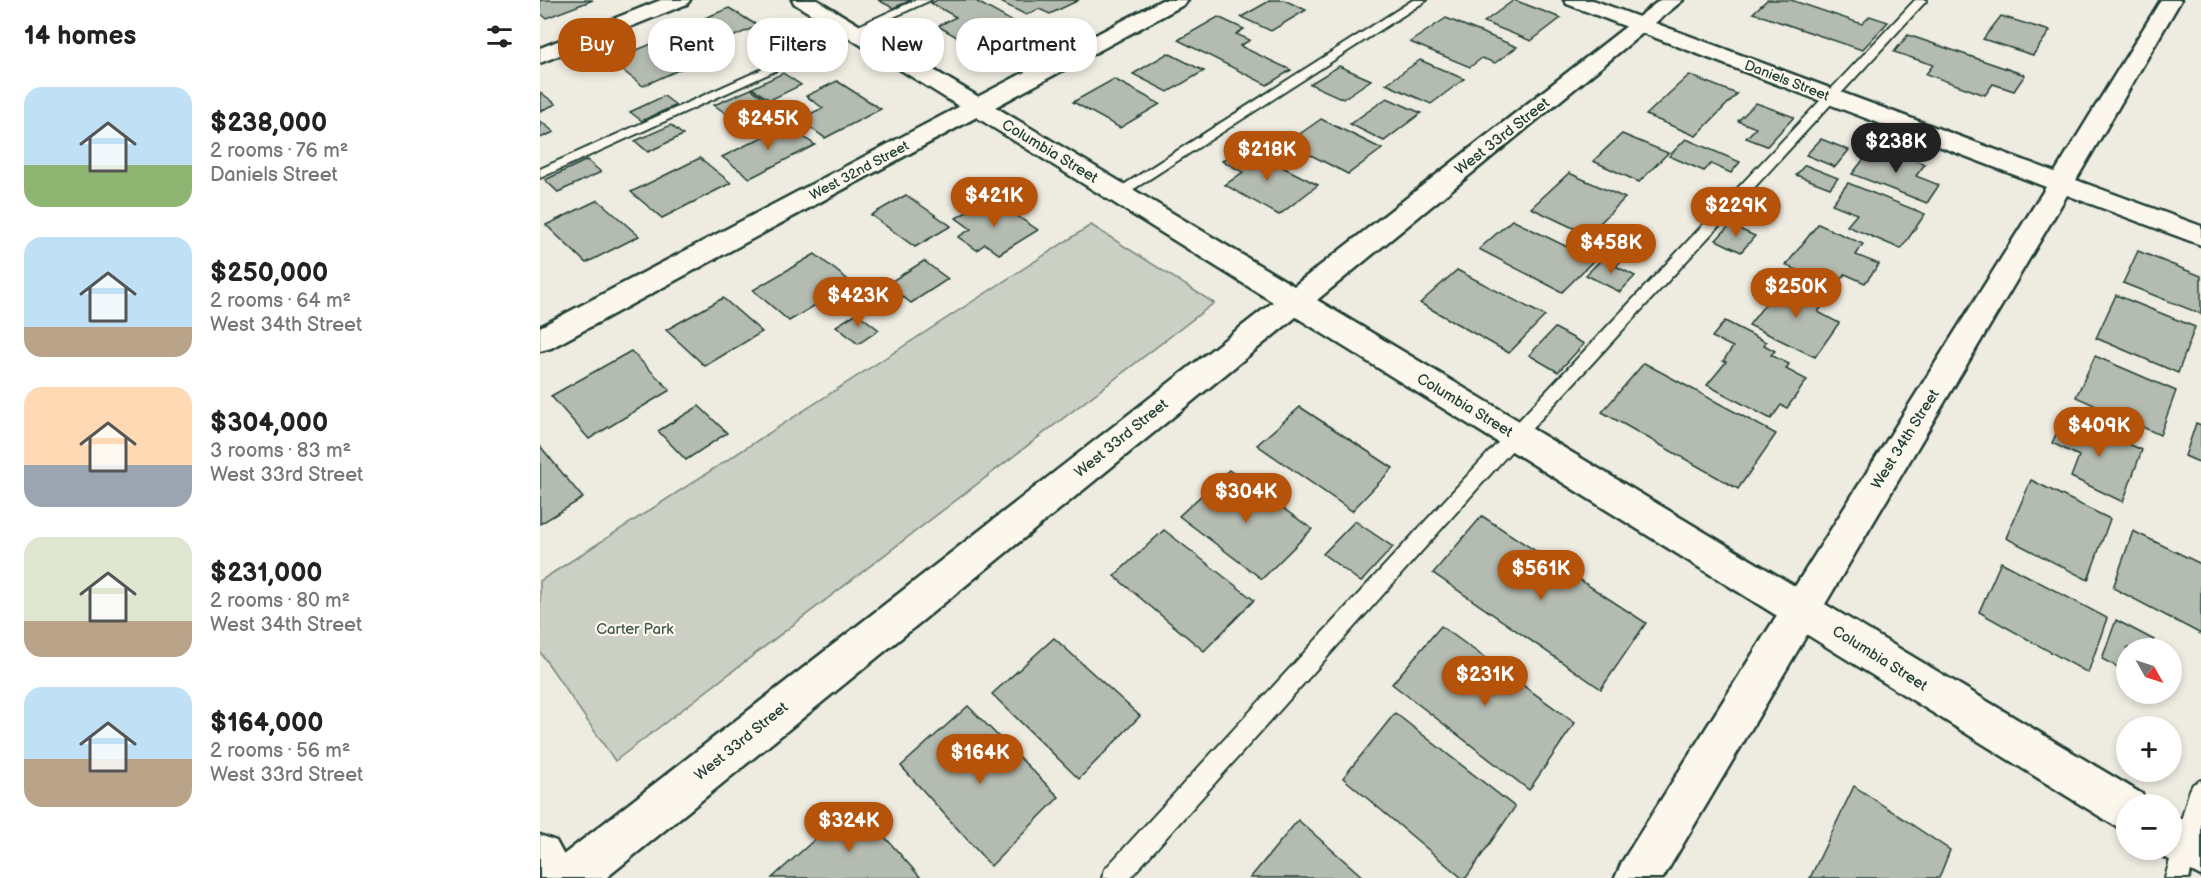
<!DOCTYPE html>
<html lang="en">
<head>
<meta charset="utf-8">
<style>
  body { margin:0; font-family:"Balsamiq Sans",sans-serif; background:#f2f2f2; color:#222; height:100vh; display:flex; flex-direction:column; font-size:22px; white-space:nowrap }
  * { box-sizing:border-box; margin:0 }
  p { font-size:20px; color:#767676 }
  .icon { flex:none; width:33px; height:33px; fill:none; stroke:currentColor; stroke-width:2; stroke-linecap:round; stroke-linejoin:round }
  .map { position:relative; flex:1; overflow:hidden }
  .sheet { display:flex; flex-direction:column; background:#fff; width:540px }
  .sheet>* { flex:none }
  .banner { position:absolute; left:18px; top:18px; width:570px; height:54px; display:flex; gap:12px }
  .needle { width:39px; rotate:129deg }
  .buttons { position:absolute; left:1576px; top:638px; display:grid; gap:12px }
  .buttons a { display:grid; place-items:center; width:66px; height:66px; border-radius:50%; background:#fff; box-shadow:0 3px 9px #0003; font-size:30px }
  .price { position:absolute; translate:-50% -51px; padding:0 14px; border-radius:21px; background:#b45309; color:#fff; font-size:20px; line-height:39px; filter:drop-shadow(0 2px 3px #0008) }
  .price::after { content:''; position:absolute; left:50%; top:36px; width:18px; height:14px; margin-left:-9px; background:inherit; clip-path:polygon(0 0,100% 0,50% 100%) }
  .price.selected { background:#222; color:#fff }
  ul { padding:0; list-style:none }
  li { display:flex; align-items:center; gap:18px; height:150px; padding:0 24px }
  li span { display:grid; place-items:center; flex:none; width:168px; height:120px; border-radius:18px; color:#555 }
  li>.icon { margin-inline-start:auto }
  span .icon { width:72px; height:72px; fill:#fffc; stroke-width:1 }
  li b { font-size:26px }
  h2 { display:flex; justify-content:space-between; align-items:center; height:72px; padding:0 24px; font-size:26px }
  .pill { padding:0 21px; border-radius:24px; background:#fff; box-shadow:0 3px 9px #0003; font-size:21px; line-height:54px }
  .pill.selected { background:#b45309; color:#fff }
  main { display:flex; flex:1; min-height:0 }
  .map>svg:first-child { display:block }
  .green { fill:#cbcfc4; stroke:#75867c; stroke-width:1.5 }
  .building { fill:#b4bbb0; stroke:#1f3d34; stroke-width:1.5 }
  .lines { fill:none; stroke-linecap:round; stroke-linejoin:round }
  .service-casing { stroke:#1f3d34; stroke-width:4 }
  .minor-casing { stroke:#1f3d34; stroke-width:5 }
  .tertiary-casing { stroke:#1f3d34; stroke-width:5 }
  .service { fill:#fbf7ec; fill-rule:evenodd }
  .minor { fill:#fbf7ec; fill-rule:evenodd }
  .tertiary { fill:#fbf7ec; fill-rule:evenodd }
  .labels { text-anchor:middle; stroke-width:4.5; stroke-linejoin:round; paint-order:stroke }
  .far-street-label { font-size:14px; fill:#1f3d34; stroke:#fbf7ec }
  .street-label { font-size:15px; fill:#1f3d34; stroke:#fbf7ec }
  .park-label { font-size:15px; fill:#415a51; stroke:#fbf7ec }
</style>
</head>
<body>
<main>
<section class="sheet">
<h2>14 homes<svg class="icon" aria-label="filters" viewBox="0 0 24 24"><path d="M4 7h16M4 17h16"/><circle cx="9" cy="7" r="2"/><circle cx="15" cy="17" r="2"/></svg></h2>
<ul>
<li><span style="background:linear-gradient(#bfe0f5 65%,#8fb573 0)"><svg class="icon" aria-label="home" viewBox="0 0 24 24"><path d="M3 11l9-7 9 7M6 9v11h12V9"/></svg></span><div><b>$238,000</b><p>2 rooms · 76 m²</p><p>Daniels Street</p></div></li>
<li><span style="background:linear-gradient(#bfe0f5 75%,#b9a48a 0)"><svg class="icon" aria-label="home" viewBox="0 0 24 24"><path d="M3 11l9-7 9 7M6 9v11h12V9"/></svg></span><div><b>$250,000</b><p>2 rooms · 64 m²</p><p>West 34th Street</p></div></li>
<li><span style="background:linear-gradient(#ffd9b3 65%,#9aa5b1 0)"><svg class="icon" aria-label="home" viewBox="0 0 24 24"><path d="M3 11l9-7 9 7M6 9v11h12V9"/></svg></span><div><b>$304,000</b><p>3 rooms · 83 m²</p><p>West 33rd Street</p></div></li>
<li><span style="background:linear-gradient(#dfe7d0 70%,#b9a48a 0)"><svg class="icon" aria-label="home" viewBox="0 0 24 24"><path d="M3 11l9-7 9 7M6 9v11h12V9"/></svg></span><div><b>$231,000</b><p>2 rooms · 80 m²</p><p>West 34th Street</p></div></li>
<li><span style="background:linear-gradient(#bfe0f5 60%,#b9a48a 0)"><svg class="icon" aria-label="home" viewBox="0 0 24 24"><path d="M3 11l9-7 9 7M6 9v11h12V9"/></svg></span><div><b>$164,000</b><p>2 rooms · 56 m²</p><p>West 33rd Street</p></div></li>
</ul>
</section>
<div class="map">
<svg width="1661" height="878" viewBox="0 0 1661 878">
  <rect width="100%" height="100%" fill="#eeece1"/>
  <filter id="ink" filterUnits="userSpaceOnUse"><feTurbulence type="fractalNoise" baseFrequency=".0167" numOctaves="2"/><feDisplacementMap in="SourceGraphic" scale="12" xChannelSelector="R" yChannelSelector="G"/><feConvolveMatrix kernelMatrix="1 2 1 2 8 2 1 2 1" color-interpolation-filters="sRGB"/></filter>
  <g filter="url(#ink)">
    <path class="green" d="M551 225 674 303 75 761 0 652V581Z"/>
    <g class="building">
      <path d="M0 0H53L6 18 0 13Z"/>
      <path d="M338 0H372L353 8Z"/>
      <path d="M397 0H434L502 38 456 60 398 26 416 17 391 3Z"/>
      <path d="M457 0H539L510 14 499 9 486 15Z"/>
      <path d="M731 0H744L766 10 731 31 701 17Z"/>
      <path d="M974 0 1021 18 991 41 944 22Z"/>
      <path d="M1227 0H1251L1322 24 1330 16 1348 22 1322 50 1213 13Z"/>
      <path d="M189 8 218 26 183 41 155 22Z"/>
      <path d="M1461 16 1510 31 1493 55 1443 39Z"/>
      <path d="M678 17 704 29 696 34 710 40 700 46 751 70 727 85 638 40Z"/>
      <path d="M906 18 977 47 955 63 942 58 930 67 870 42Z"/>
      <path d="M1368 35 1485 75 1474 91 1453 84 1445 95 1386 74 1393 65 1354 52Z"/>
      <path d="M121 40 154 63 103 86 70 61Z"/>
      <path d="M628 53 664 71 628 92 593 74Z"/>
      <path d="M880 60 924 79 891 104 846 84Z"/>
      <path d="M799 66 831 80 803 99 770 84Z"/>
      <path d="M243 73 261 85 230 100 212 88Z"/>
      <path d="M1149 75 1197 94 1156 136 1106 115Z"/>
      <path d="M574 79 620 104 580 128 533 102Z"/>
      <path d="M297 81 341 109 285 138 259 119 283 108 266 96Z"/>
      <path d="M211 89 231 103 195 120 174 105Z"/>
      <path d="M0 92 16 104 0 111Z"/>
      <path d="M124 96 136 105 102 121 90 112Z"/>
      <path d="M847 98 881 113 844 141 810 124Z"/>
      <path d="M1216 103 1254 117 1227 146 1206 138 1216 128 1198 121Z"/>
      <path d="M781 119 842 149 808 174 747 143Z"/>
      <path d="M0 121 14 132 0 138Z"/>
      <path d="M131 125 143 135 108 152 95 141Z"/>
      <path d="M247 125 275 145 210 178 182 157Z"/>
      <path d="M1082 134 1128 153 1099 182 1053 161Z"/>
      <path d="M1146 139 1200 162 1191 173 1171 164 1164 171 1129 156Z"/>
      <path d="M1281 139 1309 150 1295 167 1266 155Z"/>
      <path d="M1335 145 1385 164 1376 176 1399 185 1387 203 1312 174Z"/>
      <path d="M703 147 778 185 739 215 685 185 703 172 682 161Z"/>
      <path d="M160 158 191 183 122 218 91 192Z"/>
      <path d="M47 160 61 172 18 192 5 180Z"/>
      <path d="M1265 165 1298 178 1290 188 1256 175Z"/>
      <path d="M1029 173 1085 198 1048 235 991 208Z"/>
      <path d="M1308 183 1385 214 1361 249 1307 226 1317 214 1292 204Z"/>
      <path d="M366 195 411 226 375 247 331 215Z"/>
      <path d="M58 200 99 236 46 263 6 225Z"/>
      <path d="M444 202 458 212 465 208 498 230 459 254 445 244 437 250 418 237 431 229 416 218Z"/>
      <path d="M972 220 1054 260 1022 292 939 249Z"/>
      <path d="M1278 224 1323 244 1316 255 1339 264 1325 283 1305 274 1295 288 1246 265Z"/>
      <path d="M1190 225 1215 236 1201 252 1176 240Z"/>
      <path d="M1058 233 1092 249 1077 265 1043 248Z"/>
      <path d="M1598 251 1661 276V314L1583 283Z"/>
      <path d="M275 254 312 283 249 321 213 290Z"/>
      <path d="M1062 259 1095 276 1080 292 1046 275Z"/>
      <path d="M384 261 408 279 371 303 347 284Z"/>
      <path d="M917 270 1005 316 969 353 880 303Z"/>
      <path d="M1244 280 1287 299 1278 312 1299 323 1275 357 1209 325Z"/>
      <path d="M1576 295 1655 327 1638 373 1556 338Z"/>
      <path d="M183 298 222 332 165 366 126 330Z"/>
      <path d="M317 313 339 330 318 344 296 326Z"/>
      <path d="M1185 321 1226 342 1224 345 1235 351 1231 355 1249 364 1246 369 1267 380 1247 408 1241 405 1231 419 1167 385 1186 362 1183 361 1193 347 1172 337Z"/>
      <path d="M1015 328 1044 344 1018 372 989 355Z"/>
      <path d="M91 351 130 390 49 439 11 396Z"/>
      <path d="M1555 356 1636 391 1620 435 1536 397Z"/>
      <path d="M1104 363 1236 434 1198 489 1062 412Z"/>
      <path d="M159 406 187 433 146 460 118 431Z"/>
      <path d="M760 407 853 468 812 511 717 445Z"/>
      <path d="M1525 415 1602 450 1583 502 1531 477 1539 456 1512 443Z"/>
      <path d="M1656 423 1661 425V463L1645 456Z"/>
      <path d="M0 446 43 498 0 524Z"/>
      <path d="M689 470 772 529 722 579 639 516Z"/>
      <path d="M1491 480 1570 519 1548 580 1466 538Z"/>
      <path d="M942 516 1106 623 1061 689 893 573Z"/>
      <path d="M815 521 853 547 821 582 783 554Z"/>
      <path d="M624 530 714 600 664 651 574 576Z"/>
      <path d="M1593 531 1661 564V634L1573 588Z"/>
      <path d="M1461 562 1567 618 1548 673 1439 612Z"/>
      <path d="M1576 620 1614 640 1612 648H1587V672L1562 659Z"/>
      <path d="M901 626 1035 723 989 790 852 684Z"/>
      <path d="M514 638 600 716 539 779 452 694Z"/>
      <path d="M428 706 519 797 451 866 361 766Z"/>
      <path d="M855 713 975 807 926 878H922L803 778Z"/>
      <path d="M1314 786 1410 850 1399 878H1270Z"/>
      <path d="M315 803 381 878H232Z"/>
      <path d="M758 820 824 878H710Z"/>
    </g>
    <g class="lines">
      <g class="service-casing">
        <g id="service">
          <path d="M376 0H391L0 178V169Z"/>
          <path d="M873 0H887L583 196 578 198 571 193Z"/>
          <path d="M1375 0H1387L963 460 590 878H562L565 869 951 450Z"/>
          <path d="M1661 780V835L1649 878H1625L1649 792 1653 784Z"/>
        </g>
      </g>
      <g class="minor-casing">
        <g id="minor">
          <path d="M121 0H150L147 4 0 63V48Z"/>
          <path d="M622 0H648L645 4 11 348 0 351V327Z"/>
          <path d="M1024 0H1053L1515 172 1621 0H1641L1536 180 1661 226V245L1527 195 1123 878H1075L1082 862 1506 187 1027 4Z"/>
          <path d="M0 835 16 841 36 878H0Z"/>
        </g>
      </g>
      <g class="tertiary-casing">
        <g id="tertiary">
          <path d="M252 0H277L754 286 1120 0H1143L777 300 1602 794 1606 804H1587V831L1572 824 756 317 66 878H7L14 862 733 302 255 4Z"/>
          <path d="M1632 815 1661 829V876L1616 853 1615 849H1632Z"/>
        </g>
      </g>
      <use href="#service" class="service"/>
      <use href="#minor" class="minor"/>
      <use href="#tertiary" class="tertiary"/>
    </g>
  </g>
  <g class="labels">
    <g class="far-street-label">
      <text transform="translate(1247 80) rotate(21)" y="5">Daniels Street</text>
      <text transform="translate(319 170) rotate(-28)" y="5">West 32nd Street</text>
    </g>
    <g class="street-label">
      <text transform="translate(962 136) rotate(-38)" y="5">West 33rd Street</text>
      <text transform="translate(510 151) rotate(31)" y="5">Columbia Street</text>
      <text transform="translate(925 405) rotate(31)" y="5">Columbia Street</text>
      <text transform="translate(581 438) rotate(-39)" y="5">West 33rd Street</text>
      <text transform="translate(1365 439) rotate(-58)" y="5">West 34th Street</text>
      <text transform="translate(1340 658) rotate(32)" y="5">Columbia Street</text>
      <text transform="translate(201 741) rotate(-39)" y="5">West 33rd Street</text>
    </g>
    <g class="park-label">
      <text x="95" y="634">Carter Park</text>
    </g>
  </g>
</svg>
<div class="buttons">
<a><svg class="needle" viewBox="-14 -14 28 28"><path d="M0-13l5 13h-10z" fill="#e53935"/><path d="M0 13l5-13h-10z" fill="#767676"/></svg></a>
<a>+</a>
<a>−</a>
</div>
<b class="price" style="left:228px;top:151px">$245K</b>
<b class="price selected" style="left:1356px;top:174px">$238K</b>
<b class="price" style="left:727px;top:182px">$218K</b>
<b class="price" style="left:454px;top:228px">$421K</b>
<b class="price" style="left:1196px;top:238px">$229K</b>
<b class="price" style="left:1071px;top:275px">$458K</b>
<b class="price" style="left:1256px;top:319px">$250K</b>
<b class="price" style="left:318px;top:328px">$423K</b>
<b class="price" style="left:1559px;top:458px">$409K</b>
<b class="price" style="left:706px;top:524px">$304K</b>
<b class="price" style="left:1001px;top:601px">$561K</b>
<b class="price" style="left:945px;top:707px">$231K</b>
<b class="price" style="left:440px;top:785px">$164K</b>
<b class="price" style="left:309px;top:853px">$324K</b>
<div class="banner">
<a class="pill selected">Buy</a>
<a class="pill">Rent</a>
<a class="pill">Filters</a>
<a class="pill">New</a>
<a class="pill">Apartment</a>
</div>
</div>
</main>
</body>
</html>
